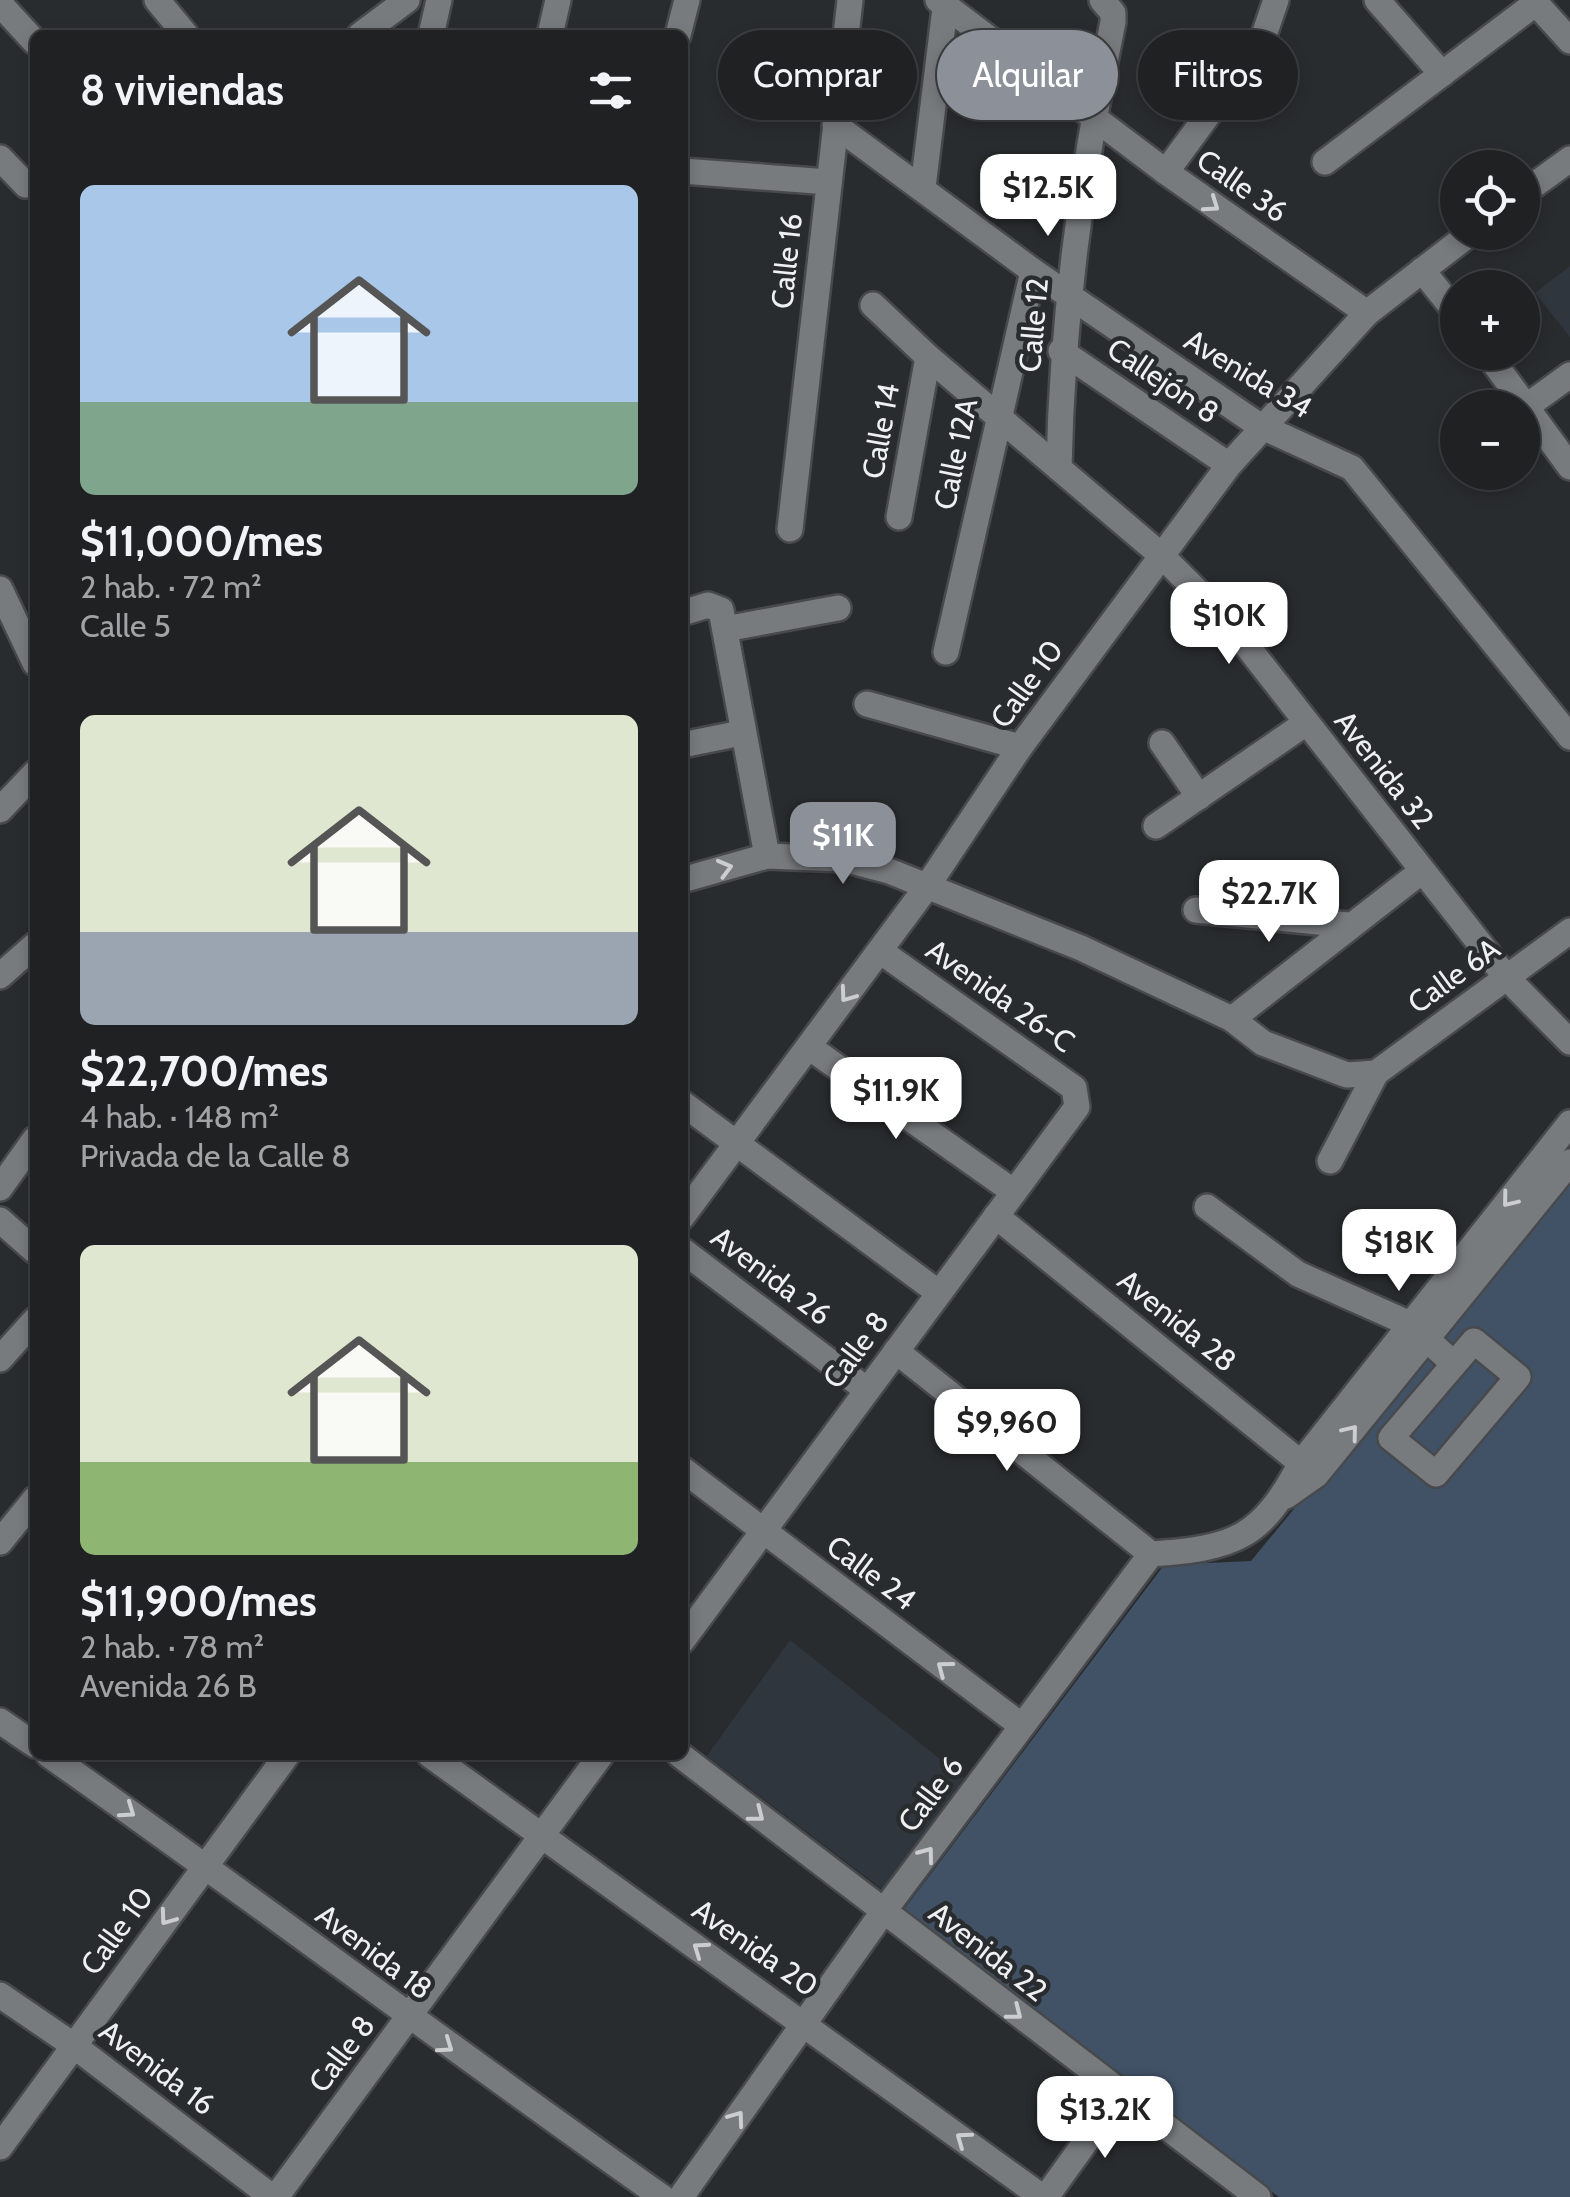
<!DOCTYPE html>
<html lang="es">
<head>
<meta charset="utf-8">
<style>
  body { margin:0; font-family:Cabin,sans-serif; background:#2c2e2f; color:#f1f3f6; height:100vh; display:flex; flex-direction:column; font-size:38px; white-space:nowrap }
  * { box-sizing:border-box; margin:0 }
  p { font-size:32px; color:#a1a3a5 }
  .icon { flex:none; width:55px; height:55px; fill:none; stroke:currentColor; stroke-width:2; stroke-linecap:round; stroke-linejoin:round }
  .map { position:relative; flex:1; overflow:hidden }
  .panel { position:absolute; left:30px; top:30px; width:658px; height:1730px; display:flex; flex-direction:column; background:#1f2122; border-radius:15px; box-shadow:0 5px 15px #0003,0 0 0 2px #3c3e40 }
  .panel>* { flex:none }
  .guide { position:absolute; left:718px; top:30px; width:702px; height:90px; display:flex; gap:20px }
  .fabs { position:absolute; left:1440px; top:150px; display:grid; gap:20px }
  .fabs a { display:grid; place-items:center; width:100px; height:100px; border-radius:50%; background:#1f2122; box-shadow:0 5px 15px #0003,0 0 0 2px #3c3e40; font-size:50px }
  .price { position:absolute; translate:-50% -85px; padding:0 22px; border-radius:20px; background:#fff; color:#222; font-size:32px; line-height:65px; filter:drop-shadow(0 2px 5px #0008) }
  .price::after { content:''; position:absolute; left:50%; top:60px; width:30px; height:22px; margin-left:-15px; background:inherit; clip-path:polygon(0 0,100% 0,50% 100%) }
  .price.active { background:#8c9099; color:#fff }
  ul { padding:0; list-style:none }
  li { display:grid; align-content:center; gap:20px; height:530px; padding:0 50px }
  li span { display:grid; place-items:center; height:310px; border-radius:15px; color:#555 }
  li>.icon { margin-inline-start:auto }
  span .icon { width:180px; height:180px; fill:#fffc; stroke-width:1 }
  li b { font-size:42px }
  h2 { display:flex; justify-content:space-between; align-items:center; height:120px; padding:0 50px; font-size:42px }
  .pill { padding:0 35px; border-radius:45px; background:#1f2122; box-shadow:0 5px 15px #0003,0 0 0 2px #3c3e40; font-size:35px; line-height:90px }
  .pill.active { background:#8c9099; color:#fff }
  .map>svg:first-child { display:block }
  .built { fill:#30363e }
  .green { fill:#425266 }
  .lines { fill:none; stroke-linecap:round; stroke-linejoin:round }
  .minor-casing { stroke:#47494c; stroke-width:30 }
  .minor { stroke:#787b7e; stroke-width:25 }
  .oneway { stroke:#cbcdcf }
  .labels { text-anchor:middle; stroke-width:9; stroke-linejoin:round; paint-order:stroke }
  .street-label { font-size:30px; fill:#eff0f2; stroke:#292c2e }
</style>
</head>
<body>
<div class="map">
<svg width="1570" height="2197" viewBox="0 0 1570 2197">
  <rect width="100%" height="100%" fill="#292c2e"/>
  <g class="built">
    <path d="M1570 266V337L1535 293Z"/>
    <path d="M790 1640 964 1778 882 1889 707 1756Z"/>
  </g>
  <path class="green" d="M1570 1175V2197H1279L902 1912 1164 1565 1251 1561Z"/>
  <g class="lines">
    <g class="minor-casing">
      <g id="minor">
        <path d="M157 0 186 35"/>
        <path d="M938 0 1166 172 1367 313"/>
        <path d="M1377 0 1442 74"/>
        <path d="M1533 0 1570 41"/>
        <path d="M0 4 35 42"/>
        <path d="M360 35 407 0"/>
        <path d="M431 35 439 0"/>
        <path d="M550 35 558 0"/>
        <path d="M678 35 687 0"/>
        <path d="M835 125 1033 271 1260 426 1352 468 1570 737"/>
        <path d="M0 158 26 185"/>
        <path d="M1325 162 1536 3"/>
        <path d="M682 171 829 182"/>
        <path d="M1166 172 1262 41 1276 0"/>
        <path d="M923 187 946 0"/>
        <path d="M1522 194 1570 159"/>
        <path d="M1422 270 1458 315"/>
        <path d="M873 305 928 357 1161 555 1229 623 1506 977 1570 1042"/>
        <path d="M1061 351 1229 465"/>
        <path d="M1486 352 1570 467"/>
        <path d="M1527 406 1570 375"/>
        <path d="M1059 468C1062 317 1082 169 1113 22V13L1102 0"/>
        <path d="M899 517 928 357"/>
        <path d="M790 529 850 0"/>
        <path d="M0 589 35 663"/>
        <path d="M682 613 708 605 721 610 767 856"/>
        <path d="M725 629 838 608"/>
        <path d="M946 652 1033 271"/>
        <path d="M867 704 1020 747"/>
        <path d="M1162 743 1199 797"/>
        <path d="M682 745 741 733"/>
        <path d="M0 810 35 773"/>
        <path d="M1156 826 1306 723"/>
        <path d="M682 880 767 856 843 859 889 871 1081 948 1232 1019 1263 1043 1347 1075 1376 1073"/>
        <path d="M1196 910 1348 925"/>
        <path d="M0 976 35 945"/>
        <path d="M1232 1019 1422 871"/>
        <path d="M809 1047 1014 1192"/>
        <path d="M682 1103 939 1293"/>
        <path d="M1330 1161 1376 1073 1570 931"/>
        <path d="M0 1188 35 1139"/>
        <path d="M1207 1207 1298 1274 1410 1324 1454 1364"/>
        <path d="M996 1216 1312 1472"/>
        <path d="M682 1217 926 888 1020 747 1229 465 1367 313 1472 232"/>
        <path d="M0 1220 35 1251"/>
        <path d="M682 1250 867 1390"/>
        <path d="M1474 1341 1518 1377 1436 1474 1391 1438Z"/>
        <path d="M896 1351 1151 1554"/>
        <path d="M0 1359 35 1320"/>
        <path d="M682 1469 1022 1726"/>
        <path d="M1286 1496 1316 1475 1570 1162"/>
        <path d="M0 1542 35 1499"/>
        <path d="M682 1641 1077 1107 1074 1088 880 951"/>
        <path d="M0 1721 35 1745"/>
        <path d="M49 1755C255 1900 456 2052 662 2197"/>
        <path d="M430 1755 1042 2197"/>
        <path d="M680 1755 1258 2197"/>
        <path d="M0 1995 73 2045 272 2197"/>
        <path d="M0 2147 287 1755"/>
        <path d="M276 2197 601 1755"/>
        <path d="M681 2197 883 1912 1151 1554C1235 1548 1261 1539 1301 1463L1570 1123"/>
        <path d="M1046 2197 1120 2094"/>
      </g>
    </g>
    <use href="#minor" class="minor"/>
  </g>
  <defs><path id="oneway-chevron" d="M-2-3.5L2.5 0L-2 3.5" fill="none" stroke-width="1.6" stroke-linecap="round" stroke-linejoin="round" transform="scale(2.5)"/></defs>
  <g class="oneway">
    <use href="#oneway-chevron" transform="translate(1212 205) rotate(35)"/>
    <use href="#oneway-chevron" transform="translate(725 868) rotate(-15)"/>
    <use href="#oneway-chevron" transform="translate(847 995) rotate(126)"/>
    <use href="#oneway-chevron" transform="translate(1509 1200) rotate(129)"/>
    <use href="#oneway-chevron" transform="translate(1351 1432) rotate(-51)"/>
    <use href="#oneway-chevron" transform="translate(944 1668) rotate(-143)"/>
    <use href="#oneway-chevron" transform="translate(128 1811) rotate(35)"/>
    <use href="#oneway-chevron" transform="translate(757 1815) rotate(38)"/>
    <use href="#oneway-chevron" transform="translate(927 1854) rotate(-53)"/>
    <use href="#oneway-chevron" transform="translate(167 1918) rotate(126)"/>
    <use href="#oneway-chevron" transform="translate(700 1949) rotate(-145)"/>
    <use href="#oneway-chevron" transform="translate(1015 2013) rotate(38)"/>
    <use href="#oneway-chevron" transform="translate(446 2046) rotate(35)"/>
    <use href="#oneway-chevron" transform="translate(737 2118) rotate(-54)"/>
    <use href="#oneway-chevron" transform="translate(963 2139) rotate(-144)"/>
  </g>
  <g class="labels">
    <g class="street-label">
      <text transform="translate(1242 186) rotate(35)" y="10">Calle 36</text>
      <text transform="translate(787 261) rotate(-84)" y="10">Calle 16</text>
      <text transform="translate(1034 325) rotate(-85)" y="10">Calle 12</text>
      <text transform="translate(1248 374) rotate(31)" y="10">Avenida 34</text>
      <text transform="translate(1163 381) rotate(34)" y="10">Callejón 8</text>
      <text transform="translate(881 431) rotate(-80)" y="10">Calle 14</text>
      <text transform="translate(956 454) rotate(-78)" y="10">Calle 12A</text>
      <text transform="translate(1027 684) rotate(-54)" y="10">Calle 10</text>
      <text transform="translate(1384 770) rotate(52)" y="10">Avenida 32</text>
      <text transform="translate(1454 976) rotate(-36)" y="10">Calle 6A</text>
      <text transform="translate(1000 996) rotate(35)" y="10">Avenida 26-C</text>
      <text transform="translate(771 1276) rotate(37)" y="10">Avenida 26</text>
      <text transform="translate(1177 1321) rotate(39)" y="10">Avenida 28</text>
      <text transform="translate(856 1350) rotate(-53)" y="10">Calle 8</text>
      <text transform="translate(871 1573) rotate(37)" y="10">Calle 24</text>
      <text transform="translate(931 1794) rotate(-53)" y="10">Calle 6</text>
      <text transform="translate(117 1931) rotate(-54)" y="10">Calle 10</text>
      <text transform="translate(755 1948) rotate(35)" y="10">Avenida 20</text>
      <text transform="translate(374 1952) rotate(37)" y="10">Avenida 18</text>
      <text transform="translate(988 1952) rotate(38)" y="10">Avenida 22</text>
      <text transform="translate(342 2054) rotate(-53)" y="10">Calle 8</text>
      <text transform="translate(157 2068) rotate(37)" y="10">Avenida 16</text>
    </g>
  </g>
</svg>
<div class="fabs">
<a><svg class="icon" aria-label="locate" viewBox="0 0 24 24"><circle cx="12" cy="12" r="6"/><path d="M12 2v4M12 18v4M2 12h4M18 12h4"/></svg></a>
<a>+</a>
<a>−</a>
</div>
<b class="price" style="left:1048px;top:239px">$12.5K</b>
<b class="price" style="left:1229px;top:667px">$10K</b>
<b class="price active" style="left:843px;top:887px">$11K</b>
<b class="price" style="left:1269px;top:945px">$22.7K</b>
<b class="price" style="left:896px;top:1142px">$11.9K</b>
<b class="price" style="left:1399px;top:1294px">$18K</b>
<b class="price" style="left:1007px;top:1474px">$9,960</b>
<b class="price" style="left:1105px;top:2161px">$13.2K</b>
<div class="guide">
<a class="pill">Comprar</a>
<a class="pill active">Alquilar</a>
<a class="pill">Filtros</a>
</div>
<section class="panel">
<h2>8 viviendas<svg class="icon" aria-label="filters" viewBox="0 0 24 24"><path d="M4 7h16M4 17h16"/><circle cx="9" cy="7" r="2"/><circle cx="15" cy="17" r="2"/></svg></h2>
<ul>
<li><span style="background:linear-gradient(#a9c7e8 70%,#7fa58c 0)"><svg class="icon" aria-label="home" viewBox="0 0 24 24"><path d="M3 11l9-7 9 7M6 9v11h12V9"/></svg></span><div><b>$11,000/mes</b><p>2 hab. · 72 m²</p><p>Calle 5</p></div></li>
<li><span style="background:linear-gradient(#dfe7d0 70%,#9aa5b1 0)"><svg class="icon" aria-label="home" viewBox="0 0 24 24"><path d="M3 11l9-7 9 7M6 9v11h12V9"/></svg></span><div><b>$22,700/mes</b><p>4 hab. · 148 m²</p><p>Privada de la Calle 8</p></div></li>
<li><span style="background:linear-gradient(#dfe7d0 70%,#8fb573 0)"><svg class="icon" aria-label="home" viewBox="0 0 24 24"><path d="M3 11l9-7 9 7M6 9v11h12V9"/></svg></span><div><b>$11,900/mes</b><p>2 hab. · 78 m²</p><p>Avenida 26 B</p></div></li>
</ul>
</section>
</div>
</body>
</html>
